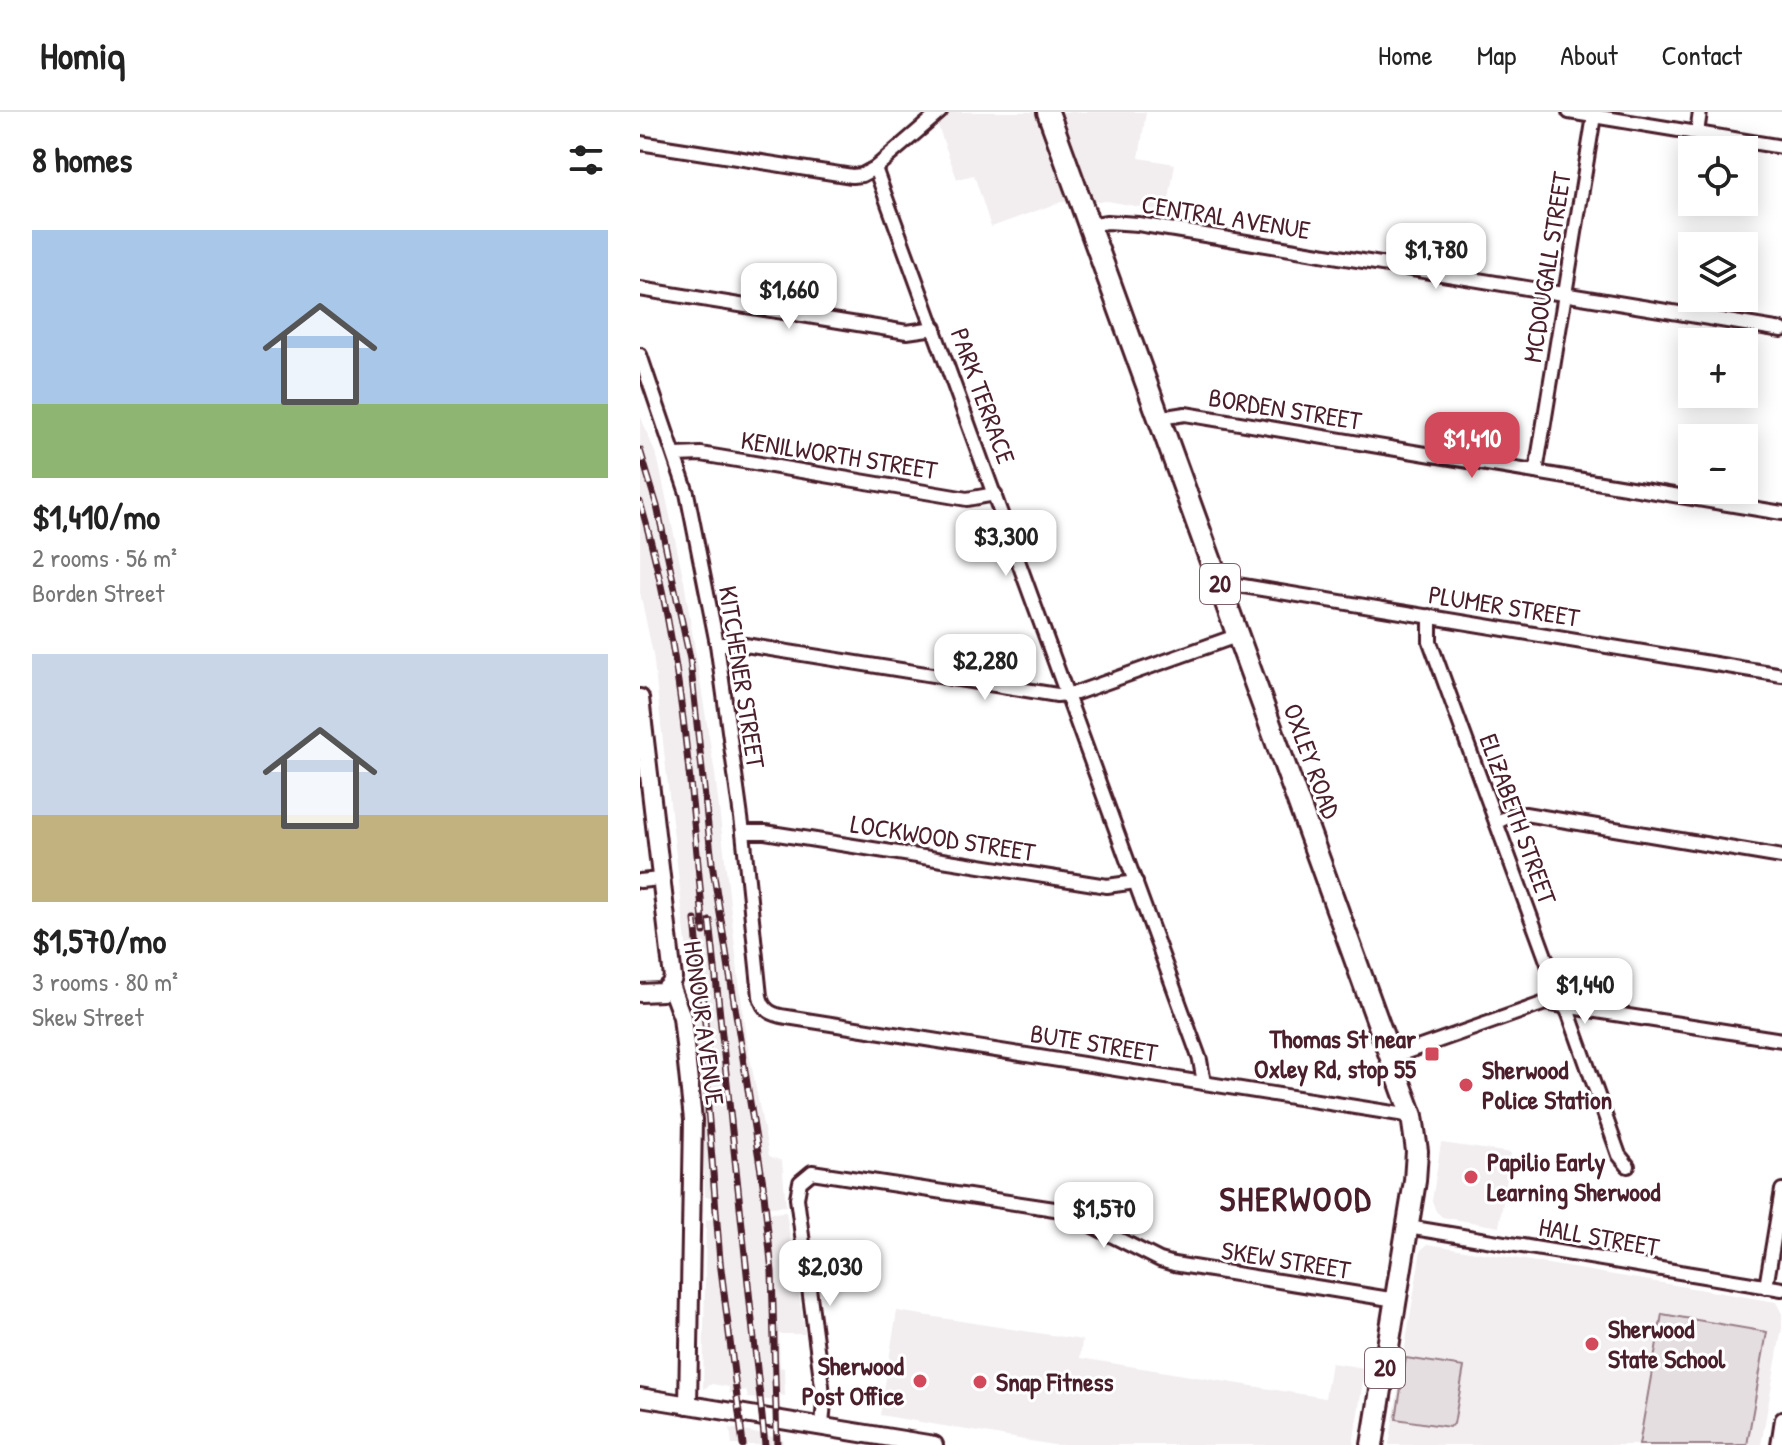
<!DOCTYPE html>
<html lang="en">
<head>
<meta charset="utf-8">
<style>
  body { margin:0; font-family:"Patrick Hand",sans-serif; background:#f6f6f6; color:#222; height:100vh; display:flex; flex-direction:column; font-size:30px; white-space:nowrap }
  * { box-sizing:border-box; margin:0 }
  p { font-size:26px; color:#767676 }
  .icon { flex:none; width:44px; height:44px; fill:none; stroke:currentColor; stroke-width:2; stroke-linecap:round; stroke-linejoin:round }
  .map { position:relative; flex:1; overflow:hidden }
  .panel { display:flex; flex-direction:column; background:#fff; width:640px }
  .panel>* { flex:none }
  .tools { position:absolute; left:1038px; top:24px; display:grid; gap:16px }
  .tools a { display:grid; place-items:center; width:80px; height:80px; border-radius:0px; background:#fff; box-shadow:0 4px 20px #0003; font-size:40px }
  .price { position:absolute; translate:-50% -68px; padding:0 18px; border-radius:16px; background:#fff; color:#222; font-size:26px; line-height:52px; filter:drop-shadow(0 2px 4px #0008) }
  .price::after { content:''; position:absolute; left:50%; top:48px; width:24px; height:18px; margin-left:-12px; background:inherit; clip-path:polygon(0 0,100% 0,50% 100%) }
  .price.active { background:#d1495b; color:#fff }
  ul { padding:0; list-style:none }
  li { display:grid; align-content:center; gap:16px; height:424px; padding:0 32px }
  li span { display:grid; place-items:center; height:248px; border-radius:0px; color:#555 }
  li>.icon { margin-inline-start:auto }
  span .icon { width:144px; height:144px; fill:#fffc; stroke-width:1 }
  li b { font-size:34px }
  h2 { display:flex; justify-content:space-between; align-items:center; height:96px; padding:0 32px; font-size:34px }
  header { display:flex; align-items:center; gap:48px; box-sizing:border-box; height:112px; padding:0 40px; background:#fff; border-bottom:2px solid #e0e0e0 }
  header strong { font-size:38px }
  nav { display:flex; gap:44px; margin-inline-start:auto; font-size:28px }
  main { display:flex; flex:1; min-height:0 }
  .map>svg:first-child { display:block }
  .built { fill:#f2eeef }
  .green { fill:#e5dee0; stroke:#987e86; stroke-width:2 }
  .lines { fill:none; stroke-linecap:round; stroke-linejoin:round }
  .minor-casing { stroke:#4a1f2b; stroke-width:18 }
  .tertiary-casing { stroke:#4a1f2b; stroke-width:22 }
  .primary-casing { stroke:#4a1f2b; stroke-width:26 }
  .minor { stroke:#fff; stroke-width:12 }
  .tertiary { stroke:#fff; stroke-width:16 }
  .primary { stroke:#fff; stroke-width:20 }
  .rail-casing { stroke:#4a1f2b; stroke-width:7 }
  .rail { stroke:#fff; stroke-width:4; stroke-dasharray:12; stroke-linecap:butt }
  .poi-dot { fill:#d1495b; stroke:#fff; stroke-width:3 }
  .labels { text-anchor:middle; stroke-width:6; stroke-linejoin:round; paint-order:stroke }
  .shield { fill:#fff; stroke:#80626b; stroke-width:2 }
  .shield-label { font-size:24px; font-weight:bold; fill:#4a1f2b }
  .street-label { font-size:26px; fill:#4a1f2b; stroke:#fff }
  .poi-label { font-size:26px; font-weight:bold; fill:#4a1f2b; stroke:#fff; text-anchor:start }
  .district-label { font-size:34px; font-weight:bold; letter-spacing:2px; fill:#4a1f2b; stroke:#fff }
</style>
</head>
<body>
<header>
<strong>Homiq</strong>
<nav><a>Home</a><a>Map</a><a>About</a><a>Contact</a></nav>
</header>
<main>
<section class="panel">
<h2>8 homes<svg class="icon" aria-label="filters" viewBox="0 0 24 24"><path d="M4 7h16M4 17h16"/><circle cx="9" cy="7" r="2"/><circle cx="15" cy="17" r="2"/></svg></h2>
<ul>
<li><span style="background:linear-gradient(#a9c7e8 70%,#8fb573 0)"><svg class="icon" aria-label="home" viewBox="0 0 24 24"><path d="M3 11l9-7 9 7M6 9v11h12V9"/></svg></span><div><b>$1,410/mo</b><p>2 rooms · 56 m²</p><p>Borden Street</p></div></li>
<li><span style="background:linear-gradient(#c9d6e8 65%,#c2b280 0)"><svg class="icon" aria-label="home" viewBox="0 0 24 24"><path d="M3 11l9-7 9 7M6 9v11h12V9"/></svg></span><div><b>$1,570/mo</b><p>3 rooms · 80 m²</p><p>Skew Street</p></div></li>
</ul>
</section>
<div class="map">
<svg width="1142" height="1333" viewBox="0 0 1142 1333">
  <rect width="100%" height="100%" fill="#fff"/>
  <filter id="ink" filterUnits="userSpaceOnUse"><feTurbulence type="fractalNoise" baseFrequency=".0125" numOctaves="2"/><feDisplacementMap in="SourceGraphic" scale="16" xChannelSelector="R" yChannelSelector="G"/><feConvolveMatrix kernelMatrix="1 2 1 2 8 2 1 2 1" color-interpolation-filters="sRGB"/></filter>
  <g filter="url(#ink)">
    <g class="built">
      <path d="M293 0H506L499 46 535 52 527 100 468 89 421 90 351 115 334 63 317 67Z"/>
      <path d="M0 303 18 348 44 469 75 662 105 920 129 1044 142 1049 146 1094 130 1095V1101L146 1100 165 1222H139L140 1255 144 1256 145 1284 140 1283 139 1289 108 1286 106 1278 89 1281V1275L72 1272 63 1277 66 1108 73 1107 71 1085H65L57 928 13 542 0 480Z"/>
      <path d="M801 1031 871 1041 859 1115 802 1105 796 1099 792 1089Z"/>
      <path d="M788 1132 1136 1190 1142 1202V1216L1121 1333H749L781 1138Z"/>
      <path d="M257 1199 442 1228 440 1246 685 1286 691 1251 725 1256 713 1333H414L240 1303Z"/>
      <path d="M90 1316 143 1327V1333H92Z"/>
    </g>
    <g class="green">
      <path d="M1022 1202 1127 1220 1107 1333H999Z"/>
      <path d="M766 1246 824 1255 814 1312 809 1315 756 1307Z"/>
    </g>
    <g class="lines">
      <g class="minor-casing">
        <g id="minor">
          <path d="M300 0 235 56 560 948 564 971"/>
          <path d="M929 0 1142 35"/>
          <path d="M1057 21 1060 0"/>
          <path d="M0 31 212 64 222 63 235 56"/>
          <path d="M449 113 467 110 498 112 1142 218"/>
          <path d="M0 177 267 220 295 216"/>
          <path d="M0 243 47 381 77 532 103 720 120 884C123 899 133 903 147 905L772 1004"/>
          <path d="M520 306 545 302 1142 401"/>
          <path d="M36 343 61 342 327 387 355 382"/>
          <path d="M896 360 954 4"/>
          <path d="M579 470 1142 563"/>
          <path d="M790 504V530L919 882 929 902 979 1043 988 1054"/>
          <path d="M77 532H99L417 583 436 581 599 523"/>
          <path d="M856 710 871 704 885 702 1142 745"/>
          <path d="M103 720H125L467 774 496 770"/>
          <path d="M0 769 20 767"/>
          <path d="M752 945 905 891 1142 928"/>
          <path d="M768 1115 1142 1177"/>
          <path d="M1126 1175 1142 1078"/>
          <path d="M182 1314 184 1289 157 1086 160 1070 172 1060 421 1098 520 1148 534 1152 756 1188"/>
          <path d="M1138 1333 1142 1307"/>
        </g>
      </g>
      <g class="tertiary-casing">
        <g id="tertiary">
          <path d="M0 586 33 866 30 873 42 905 53 1008 48 1293"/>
          <path d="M0 881 22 880 30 873"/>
          <path d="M0 1285 294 1333"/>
        </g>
      </g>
      <g class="primary-casing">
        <path id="primary" d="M408 0 772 1004 777 1039 775 1069 732 1333"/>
      </g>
      <use href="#minor" class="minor"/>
      <use href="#tertiary" class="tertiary"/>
      <use href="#primary" class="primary"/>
      <g class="rail-casing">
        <g id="rail">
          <path d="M0 338 17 394 50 547 72 751 123 1072 132 1160 137 1333"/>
          <path d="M0 390C41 528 51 676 64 820"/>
          <path d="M55 808 67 931 68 997 80 1149 103 1333"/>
          <path d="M70 809 125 1333"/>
        </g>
      </g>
      <use href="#rail" class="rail"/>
    </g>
  </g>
  <g class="poi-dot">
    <rect x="784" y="934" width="16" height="16" rx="4"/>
    <circle cx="826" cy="973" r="8"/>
    <circle cx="831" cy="1065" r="8"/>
    <circle cx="952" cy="1232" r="8"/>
    <circle cx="280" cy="1269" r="8"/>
    <circle cx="340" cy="1270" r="8"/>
  </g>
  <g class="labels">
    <g class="shield">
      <rect x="560" y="452" width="40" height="40" rx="6"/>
      <rect x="725" y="1236" width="40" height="40" rx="6"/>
    </g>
    <g class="shield-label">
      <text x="580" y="480">20</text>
      <text x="745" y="1264">20</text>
    </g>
    <g class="street-label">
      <text transform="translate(586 105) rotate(9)" y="9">CENTRAL AVENUE</text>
      <text transform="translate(907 155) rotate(-81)" y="9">MCDOUGALL STREET</text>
      <text transform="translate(343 284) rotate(70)" y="9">PARK TERRACE</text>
      <text transform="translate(645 297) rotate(9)" y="9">BORDEN STREET</text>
      <text transform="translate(199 343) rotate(9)" y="9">KENILWORTH STREET</text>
      <text transform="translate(864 494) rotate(9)" y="9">PLUMER STREET</text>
      <text transform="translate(102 565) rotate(81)" y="9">KITCHENER STREET</text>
      <text transform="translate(672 649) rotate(70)" y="9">OXLEY ROAD</text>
      <text transform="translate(878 707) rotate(70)" y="9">ELIZABETH STREET</text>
      <text transform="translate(303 726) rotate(9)" y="9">LOCKWOOD STREET</text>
      <text transform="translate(64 911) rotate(82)" y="9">HONOUR AVENUE</text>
      <text transform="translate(454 931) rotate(9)" y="9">BUTE STREET</text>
      <text transform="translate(959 1125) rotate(10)" y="9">HALL STREET</text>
      <text transform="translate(646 1148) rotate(9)" y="9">SKEW STREET</text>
    </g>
    <g class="poi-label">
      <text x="776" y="936" text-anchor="end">Thomas St near<tspan x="776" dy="30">Oxley Rd, stop 55</tspan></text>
      <text x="842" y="967">Sherwood<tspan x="842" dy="30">Police Station</tspan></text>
      <text x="847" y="1059">Papilio Early<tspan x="847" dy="30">Learning Sherwood</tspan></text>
      <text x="968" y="1226">Sherwood<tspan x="968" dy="30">State School</tspan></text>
      <text x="264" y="1263" text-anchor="end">Sherwood<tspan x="264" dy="30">Post Office</tspan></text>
      <text x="356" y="1279">Snap Fitness</text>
    </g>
    <g class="district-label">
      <text x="656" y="1099">SHERWOOD</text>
    </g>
  </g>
</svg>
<div class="tools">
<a><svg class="icon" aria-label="locate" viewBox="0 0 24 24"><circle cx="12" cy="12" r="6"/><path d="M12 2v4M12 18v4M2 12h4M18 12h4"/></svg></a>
<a><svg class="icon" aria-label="layers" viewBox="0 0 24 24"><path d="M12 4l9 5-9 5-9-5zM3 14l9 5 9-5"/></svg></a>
<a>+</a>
<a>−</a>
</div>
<b class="price" style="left:796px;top:179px">$1,780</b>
<b class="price" style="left:149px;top:219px">$1,660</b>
<b class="price active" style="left:832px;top:368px">$1,410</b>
<b class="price" style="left:366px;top:466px">$3,300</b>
<b class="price" style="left:345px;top:590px">$2,280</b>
<b class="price" style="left:945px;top:914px">$1,440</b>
<b class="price" style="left:464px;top:1138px">$1,570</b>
<b class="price" style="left:190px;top:1196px">$2,030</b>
</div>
</main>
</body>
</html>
